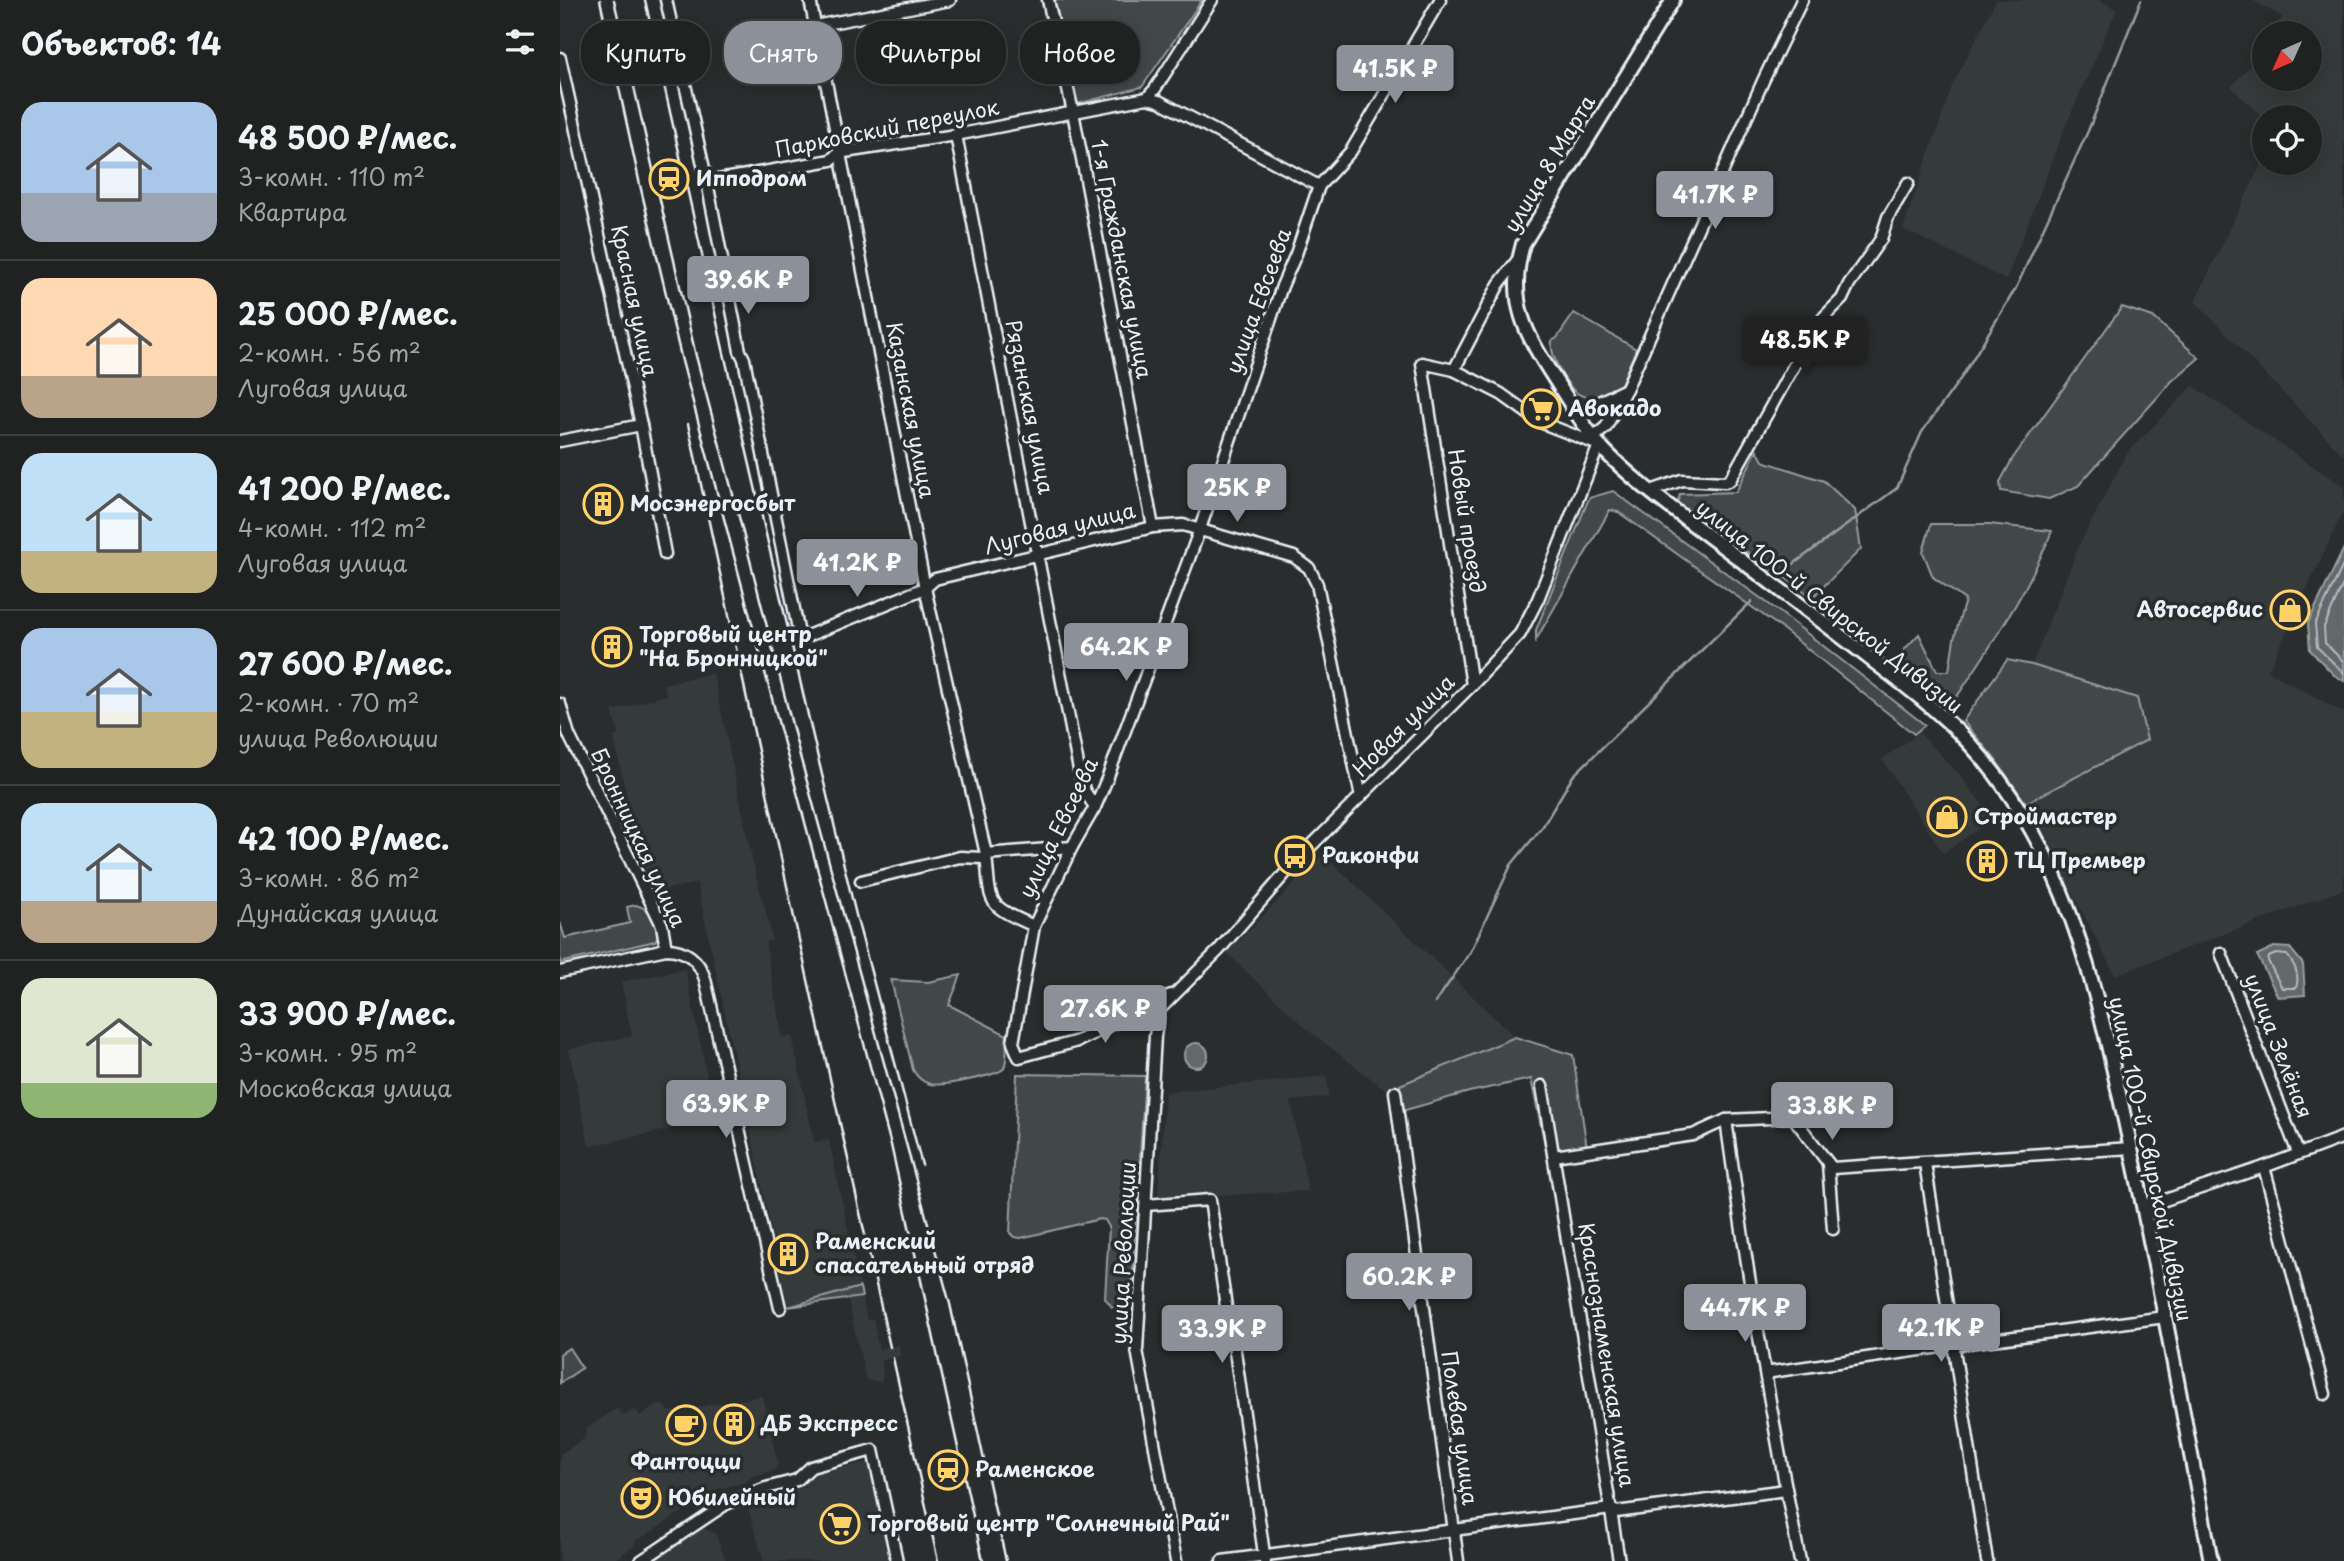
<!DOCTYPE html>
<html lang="ru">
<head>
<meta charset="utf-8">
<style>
  body { margin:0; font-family:"Playpen Sans",sans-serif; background:#282a2a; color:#f1f3f6; height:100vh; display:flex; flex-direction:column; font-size:26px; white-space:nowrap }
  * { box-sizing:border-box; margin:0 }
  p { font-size:23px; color:#a2a4a5 }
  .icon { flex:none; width:38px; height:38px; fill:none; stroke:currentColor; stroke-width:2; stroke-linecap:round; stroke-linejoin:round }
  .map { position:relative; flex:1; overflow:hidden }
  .panel { display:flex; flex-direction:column; background:#202222; width:560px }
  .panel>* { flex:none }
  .guide { position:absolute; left:21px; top:21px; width:665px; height:63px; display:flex; gap:14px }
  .needle { width:46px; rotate:225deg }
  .fabs { position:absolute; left:1692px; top:21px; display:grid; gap:14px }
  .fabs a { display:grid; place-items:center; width:70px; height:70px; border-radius:50%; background:#202222; box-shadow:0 4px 18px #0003,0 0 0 2px #3d3f40; font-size:35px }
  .price { position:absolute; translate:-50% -60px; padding:0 16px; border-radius:7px; background:#8c9099; color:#fff; font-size:23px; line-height:46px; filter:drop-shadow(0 2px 4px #0008) }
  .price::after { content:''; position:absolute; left:50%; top:42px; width:21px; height:16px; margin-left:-10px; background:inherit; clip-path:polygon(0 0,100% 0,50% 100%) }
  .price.on { background:#222; color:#fff }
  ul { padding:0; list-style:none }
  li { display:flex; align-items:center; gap:21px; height:175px; padding:0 21px }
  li+li { border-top:2px solid #3d3f40 }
  li span { display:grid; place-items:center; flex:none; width:196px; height:140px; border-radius:21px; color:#555 }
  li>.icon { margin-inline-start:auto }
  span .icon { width:84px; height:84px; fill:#fffc; stroke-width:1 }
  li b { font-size:30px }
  h2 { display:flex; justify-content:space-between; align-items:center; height:84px; padding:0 21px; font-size:30px }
  .tag { padding:0 24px; border-radius:28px; background:#202222; box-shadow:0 4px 18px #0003,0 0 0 2px #3d3f40; font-size:24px; line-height:63px }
  .tag.on { background:#8c9099; color:#fff }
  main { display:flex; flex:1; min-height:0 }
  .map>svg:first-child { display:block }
  .built { fill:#363a3b }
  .green { fill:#424648; stroke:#959ca0; stroke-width:2 }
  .water { fill:#63686b; stroke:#989fa3; stroke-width:2 }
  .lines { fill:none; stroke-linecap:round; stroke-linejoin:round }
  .shore { stroke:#b3bac0; stroke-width:2 }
  .stream { stroke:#989fa3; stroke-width:2.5 }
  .minor-casing { stroke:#e8f1f8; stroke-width:15 }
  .major-casing { stroke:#e8f1f8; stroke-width:18 }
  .minor { stroke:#2a2d2e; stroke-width:10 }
  .major { stroke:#2a2d2e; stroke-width:12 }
  .rail { stroke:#e8f1f8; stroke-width:2.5 }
  .labels { text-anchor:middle; stroke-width:7; stroke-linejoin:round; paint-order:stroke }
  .street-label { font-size:21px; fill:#e8f1f8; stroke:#2a2d2e }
  .poi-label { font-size:21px; font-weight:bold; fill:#e8f1f8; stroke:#2a2d2e; text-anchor:start }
</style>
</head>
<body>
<main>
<section class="panel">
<h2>Объектов: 14<svg class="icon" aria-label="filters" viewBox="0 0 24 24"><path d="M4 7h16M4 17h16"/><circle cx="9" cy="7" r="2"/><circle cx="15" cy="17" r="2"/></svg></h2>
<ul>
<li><span style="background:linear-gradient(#a9c7e8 65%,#9aa5b1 0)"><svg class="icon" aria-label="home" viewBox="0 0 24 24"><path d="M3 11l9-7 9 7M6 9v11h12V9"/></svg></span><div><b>48 500 ₽/мес.</b><p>3-комн. · 110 m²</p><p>Квартира</p></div></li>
<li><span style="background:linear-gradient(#ffd9b3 70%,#b9a48a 0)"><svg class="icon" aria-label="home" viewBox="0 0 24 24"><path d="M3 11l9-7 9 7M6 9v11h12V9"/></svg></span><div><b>25 000 ₽/мес.</b><p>2-комн. · 56 m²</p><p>Луговая улица</p></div></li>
<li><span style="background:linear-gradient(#bfe0f5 70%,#c2b280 0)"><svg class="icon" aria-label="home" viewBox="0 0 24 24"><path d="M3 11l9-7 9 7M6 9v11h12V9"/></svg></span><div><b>41 200 ₽/мес.</b><p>4-комн. · 112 m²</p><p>Луговая улица</p></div></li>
<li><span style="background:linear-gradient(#a9c7e8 60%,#c2b280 0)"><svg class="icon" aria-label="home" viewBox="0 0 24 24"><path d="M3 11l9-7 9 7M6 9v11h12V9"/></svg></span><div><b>27 600 ₽/мес.</b><p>2-комн. · 70 m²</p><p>улица Революции</p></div></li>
<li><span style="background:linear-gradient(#bfe0f5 70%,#b9a48a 0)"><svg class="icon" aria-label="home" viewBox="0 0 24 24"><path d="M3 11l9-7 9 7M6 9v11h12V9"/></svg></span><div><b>42 100 ₽/мес.</b><p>3-комн. · 86 m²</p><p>Дунайская улица</p></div></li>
<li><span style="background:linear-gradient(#dfe7d0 75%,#8fb573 0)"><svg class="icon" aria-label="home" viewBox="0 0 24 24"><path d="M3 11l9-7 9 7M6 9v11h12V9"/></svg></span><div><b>33 900 ₽/мес.</b><p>3-комн. · 95 m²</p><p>Московская улица</p></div></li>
</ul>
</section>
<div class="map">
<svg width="1784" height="1561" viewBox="0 0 1784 1561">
  <rect width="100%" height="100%" fill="#2a2d2e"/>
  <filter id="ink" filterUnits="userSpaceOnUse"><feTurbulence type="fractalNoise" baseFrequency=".0143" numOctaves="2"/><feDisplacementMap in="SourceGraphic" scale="14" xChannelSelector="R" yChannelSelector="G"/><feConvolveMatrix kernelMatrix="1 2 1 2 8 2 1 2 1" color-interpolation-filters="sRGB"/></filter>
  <g filter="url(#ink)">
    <g class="built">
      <path d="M1436 0H1539L1557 9 1503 132 1446 280 1343 229 1393 84Z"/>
      <path d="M1692 0H1784V456L1635 301 1704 158V163H1750V117L1704 118 1671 87 1704 50V79H1750V33H1720L1713 28 1723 17Z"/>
      <path d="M1633 386 1784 487V510L1708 671 1784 713V889L1555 975 1466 803 1587 740 1577 698 1472 665 1519 545 1567 453Z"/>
      <path d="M153 673 195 872 208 919 212 940 205 942 222 1037 232 1036 254 1142 269 1140 307 1320 313 1319 319 1349 339 1345 341 1356 321 1360 323 1372 321 1382 306 1380 288 1300 228 1307 137 883 97 891 80 859 56 746 54 736 59 735 52 711 107 695 103 684Z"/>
      <path d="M1359 733 1399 774 1433 819 1383 853 1322 759Z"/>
      <path d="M763 854 955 1037 826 1090 748 1030 667 953Z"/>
      <path d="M125 969 156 1120 29 1146 9 1049 72 1036 61 982Z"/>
      <path d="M767 1076 769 1097 731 1101 748 1191 598 1198 605 1092Z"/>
      <path d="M202 1396 218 1463 215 1470 193 1476 186 1482 157 1489 85 1536 76 1540 74 1546 52 1561H0V1454L25 1438 27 1428 57 1408 63 1416 75 1409 80 1416 96 1406 103 1405 110 1412Z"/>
      <path d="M309 1462 332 1561H204L186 1502 245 1486 246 1475Z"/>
      <path d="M141 1528 156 1534 166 1561H92Z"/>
    </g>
    <g class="green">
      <path d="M493 0H642L582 87 517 104Z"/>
      <path d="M1562 307 1593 317 1639 358 1612 381 1518 486 1489 499 1441 491 1440 482 1453 458Z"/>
      <path d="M1014 313 1076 349 1060 387C1048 393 1036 400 1023 396 1008 392 989 355 992 341L997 338Z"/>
      <path d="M1197 450 1203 461 1264 481 1295 510 1301 549 1253 597 1117 504 1120 494 1176 492Z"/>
      <path d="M1053 491 1217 610 1365 725 1354 734 1220 627 1058 512 1050 510 976 640V630L1029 498Z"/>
      <path d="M1371 524H1429L1492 531C1467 593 1429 649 1392 704 1364 691 1350 682 1343 651L1359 634 1377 671H1389L1394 639 1405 600 1373 577 1363 552Z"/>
      <path d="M1447 660 1472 665 1577 698 1587 740 1466 803 1435 759 1403 721Z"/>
      <path d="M76 905C91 909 97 920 99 934L95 941 0 963V922L5 938 70 923 67 907Z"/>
      <path d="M401 975 389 1005 447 1035C446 1044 448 1059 444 1068 441 1075 379 1087 370 1084 362 1082 357 1077 353 1070L331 980 368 982Z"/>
      <path d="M955 1037 1013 1055 1027 1148 986 1150 971 1079 909 1092 842 1111 840 1085Z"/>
      <path d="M457 1074 585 1076 571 1299 565 1307H552L545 1298 549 1227 545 1220 540 1219 461 1238 454 1237 450 1233Z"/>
      <path d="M300 1287 302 1297 228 1307Z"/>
      <path d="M9 1348 22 1368 0 1383V1354Z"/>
    </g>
    <g class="water">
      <path d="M1784 548V681L1774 675 1750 650 1748 623Z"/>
      <path d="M1714 947 1730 948 1743 964 1745 995 1718 997 1697 955Z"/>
      <circle cx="636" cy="1055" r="12"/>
    </g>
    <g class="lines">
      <g class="shore">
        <path d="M1784 563 1755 624 1757 647 1784 673"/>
        <path d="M1784 582 1764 627 1765 643 1784 662"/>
        <path d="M1716 954 1727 955C1735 965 1740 975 1736 988H1722L1708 961 1709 957Z"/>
      </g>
      <g class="stream">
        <path d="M1224 571 1337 488 1362 432 1403 375 1456 288 1528 131 1581 0"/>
        <path d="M875 1003 911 951 951 865 983 826 1013 776 1192 601"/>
      </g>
      <g class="minor-casing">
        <g id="minor">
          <path d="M106 0 147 182 180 351 184 359 240 639 365 588 375 579 593 527 623 525 734 557 749 568 757 584 801 797"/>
          <path d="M250 0 365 588 426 854C431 906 425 904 474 926"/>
          <path d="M488 0 513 112 593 527"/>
          <path d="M255 26 390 0"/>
          <path d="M0 58 81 425 105 554"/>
          <path d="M587 98 599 101 759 186"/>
          <path d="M396 135 519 770 524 790 535 807"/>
          <path d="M147 182 271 160 278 153 396 135 587 98 595 89 652 0"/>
          <path d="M894 370 939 284 959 258"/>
          <path d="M1016 413 1066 389"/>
          <path d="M1033 438 1046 427 1068 385 1203 81 1242 0"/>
          <path d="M0 441 81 425"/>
          <path d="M1091 491 1122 480 1165 482 1170 480 1237 360 1264 317 1282 299 1289 284 1321 239 1328 217 1348 183"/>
          <path d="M0 704 9 735 102 925 106 949"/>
          <path d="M301 881 400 857 423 858 426 854 512 847"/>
          <path d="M1661 953 1738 1153"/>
          <path d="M0 972 106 949C126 949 139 960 145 979L220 1308"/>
          <path d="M611 995 518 1041 459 1057 453 1043 474 926 512 847 535 807 547 779 640 529 722 286 736 254 759 186 791 151 880 0"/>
          <path d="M982 1086 1059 1561"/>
          <path d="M835 1092 898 1561"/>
          <path d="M1166 1120C1186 1268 1211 1415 1240 1561"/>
          <path d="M994 1156 1133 1135 1166 1120 1233 1117 1272 1168 1571 1148"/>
          <path d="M1365 1163 1427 1561"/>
          <path d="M1268 1164 1273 1229"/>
          <path d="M1704 1167 1765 1394"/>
          <path d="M586 1205 650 1200 667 1313 673 1337 705 1561"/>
          <path d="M1584 1207 1704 1167 1784 1137"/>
          <path d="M1205 1373 1394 1345 1605 1317"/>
          <path d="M81 1561 166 1504 206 1488 237 1480 251 1467 313 1450 337 1561"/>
          <path d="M616 1561 577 1350 595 1036 599 1010 658 951 735 862 912 685 960 634 978 599 1039 445 980 422 941 394 894 370 862 363 912 685"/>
          <path d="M662 1561 1051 1509 1056 1512 1226 1490"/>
        </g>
      </g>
      <g class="major-casing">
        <path id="major" d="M1113 0 963 244C945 307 969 338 1001 389 1014 409 1026 430 1041 447 1073 481 1113 509 1150 537 1205 578 1259 619 1313 661 1346 686 1380 712 1408 742 1513 854 1540 1008 1572 1153 1601 1288 1625 1425 1651 1561"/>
      </g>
      <use href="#minor" class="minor"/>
      <use href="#major" class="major"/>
      <g class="rail">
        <path d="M40 0 80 185 122 361 331 1145 423 1561"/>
        <path d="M54 0 136 356 179 517 240 756 390 1304 446 1561"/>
        <path d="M85 0 163 349 258 758 296 915 362 1165"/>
        <path d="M128 424 227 886 330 1347"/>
        <path d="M333 1358 378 1561"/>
      </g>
    </g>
  </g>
  <defs>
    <g id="station-ring" transform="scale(2.0125)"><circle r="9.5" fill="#2a2d2e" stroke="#ffd166" stroke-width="1.5"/><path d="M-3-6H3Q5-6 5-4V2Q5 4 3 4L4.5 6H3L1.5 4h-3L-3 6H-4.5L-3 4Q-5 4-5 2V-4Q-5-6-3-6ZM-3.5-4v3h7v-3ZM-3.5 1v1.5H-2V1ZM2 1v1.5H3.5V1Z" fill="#ffd166"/></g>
    <g id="supermarket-ring" transform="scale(2.0125)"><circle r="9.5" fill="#2a2d2e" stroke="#ffd166" stroke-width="1.5"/><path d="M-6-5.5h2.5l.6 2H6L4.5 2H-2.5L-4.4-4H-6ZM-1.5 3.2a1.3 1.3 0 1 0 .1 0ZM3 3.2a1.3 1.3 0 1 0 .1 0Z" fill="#ffd166"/></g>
    <g id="building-ring" transform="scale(2.0125)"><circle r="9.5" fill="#2a2d2e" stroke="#ffd166" stroke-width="1.5"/><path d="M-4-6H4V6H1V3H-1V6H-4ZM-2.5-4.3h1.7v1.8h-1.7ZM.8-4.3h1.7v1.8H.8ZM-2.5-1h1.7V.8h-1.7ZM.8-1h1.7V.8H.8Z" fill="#ffd166"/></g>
    <g id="shop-ring" transform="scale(2.0125)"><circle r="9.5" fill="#2a2d2e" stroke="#ffd166" stroke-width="1.5"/><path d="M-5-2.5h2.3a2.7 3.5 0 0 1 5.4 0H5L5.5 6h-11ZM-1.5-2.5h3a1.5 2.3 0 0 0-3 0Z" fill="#ffd166"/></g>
    <g id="bus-ring" transform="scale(2.0125)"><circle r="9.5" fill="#2a2d2e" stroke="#ffd166" stroke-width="1.5"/><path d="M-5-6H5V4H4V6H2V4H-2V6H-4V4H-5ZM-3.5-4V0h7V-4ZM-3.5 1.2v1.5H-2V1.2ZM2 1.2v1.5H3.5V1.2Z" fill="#ffd166"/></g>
    <g id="cafe-ring" transform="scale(2.0125)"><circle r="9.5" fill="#2a2d2e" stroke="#ffd166" stroke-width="1.5"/><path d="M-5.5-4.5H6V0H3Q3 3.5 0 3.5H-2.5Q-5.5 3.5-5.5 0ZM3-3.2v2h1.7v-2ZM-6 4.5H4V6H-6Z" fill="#ffd166"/></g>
    <g id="theatre-ring" transform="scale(2.0125)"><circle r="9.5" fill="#2a2d2e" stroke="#ffd166" stroke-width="1.5"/><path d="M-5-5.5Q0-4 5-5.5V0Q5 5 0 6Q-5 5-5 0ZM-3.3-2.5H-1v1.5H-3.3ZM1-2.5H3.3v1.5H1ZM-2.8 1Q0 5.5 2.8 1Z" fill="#ffd166"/></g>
  </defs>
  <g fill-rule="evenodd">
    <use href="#station-ring" x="109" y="179"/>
    <use href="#supermarket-ring" x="981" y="409"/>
    <use href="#building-ring" x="43" y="504"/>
    <use href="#shop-ring" x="1730" y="610"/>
    <use href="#building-ring" x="52" y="647"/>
    <use href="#shop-ring" x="1387" y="817"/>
    <use href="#bus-ring" x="735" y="856"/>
    <use href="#building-ring" x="1427" y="861"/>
    <use href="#building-ring" x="228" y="1254"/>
    <use href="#building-ring" x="174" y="1424"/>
    <use href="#cafe-ring" x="126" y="1425"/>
    <use href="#station-ring" x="388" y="1470"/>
    <use href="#theatre-ring" x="81" y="1498"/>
    <use href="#supermarket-ring" x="280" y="1524"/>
  </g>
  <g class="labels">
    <g class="street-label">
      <text transform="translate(327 129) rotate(-11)" y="7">Парковский переулок</text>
      <text transform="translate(990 164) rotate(-59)" y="7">улица 8 Марта</text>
      <text transform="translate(561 259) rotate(79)" y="7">1-я Гражданская улица</text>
      <text transform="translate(74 301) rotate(78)" y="7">Красная улица</text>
      <text transform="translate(699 301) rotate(-70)" y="7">улица Евсеева</text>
      <text transform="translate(469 407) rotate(79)" y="7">Рязанская улица</text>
      <text transform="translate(350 410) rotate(79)" y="7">Казанская улица</text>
      <text transform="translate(906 521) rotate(81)" y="7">Новый проезд</text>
      <text transform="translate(500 529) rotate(-14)" y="7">Луговая улица</text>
      <text transform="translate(1269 607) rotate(38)" y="7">улица 100-й Свирской Дивизии</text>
      <text transform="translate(844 726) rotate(-45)" y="7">Новая улица</text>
      <text transform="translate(499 828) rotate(-64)" y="7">улица Евсеева</text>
      <text transform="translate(78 838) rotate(65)" y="7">Бронницкая улица</text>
      <text transform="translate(1718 1046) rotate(69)" y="7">улица Зелёная</text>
      <text transform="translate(1590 1159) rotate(78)" y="7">улица 100-й Свирской Дивизии</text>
      <text transform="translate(564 1253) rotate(-87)" y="7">улица Революции</text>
      <text transform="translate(1046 1355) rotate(81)" y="7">Краснознаменская улица</text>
      <text transform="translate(899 1428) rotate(82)" y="7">Полевая улица</text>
    </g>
    <g class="poi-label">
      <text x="136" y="186">Ипподром</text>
      <text x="1008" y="416">Авокадо</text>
      <text x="70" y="511">Мосэнергосбыт</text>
      <text x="1703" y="617" text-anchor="end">Автосервис</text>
      <text x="79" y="642">Торговый центр<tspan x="79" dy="24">"На Бронницкой"</tspan></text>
      <text x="1414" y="824">Строймастер</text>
      <text x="762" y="863">Раконфи</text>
      <text x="1454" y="868">ТЦ Премьер</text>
      <text x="255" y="1249">Раменский<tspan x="255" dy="24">спасательный отряд</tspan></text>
      <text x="201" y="1431">ДБ Экспресс</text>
      <text x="126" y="1469" text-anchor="middle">Фантоцци</text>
      <text x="415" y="1477">Раменское</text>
      <text x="108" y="1505">Юбилейный</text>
      <text x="307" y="1531">Торговый центр "Солнечный Рай"</text>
    </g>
  </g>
</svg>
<div class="fabs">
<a><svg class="needle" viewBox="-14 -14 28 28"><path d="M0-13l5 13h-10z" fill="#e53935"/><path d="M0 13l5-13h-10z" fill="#a2a4a5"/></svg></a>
<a><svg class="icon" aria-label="locate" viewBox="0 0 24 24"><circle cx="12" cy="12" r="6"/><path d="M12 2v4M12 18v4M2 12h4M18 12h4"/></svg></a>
</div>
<b class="price" style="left:835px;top:105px">41.5K ₽</b>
<b class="price" style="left:1155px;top:231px">41.7K ₽</b>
<b class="price" style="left:188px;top:316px">39.6K ₽</b>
<b class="price on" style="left:1245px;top:376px">48.5K ₽</b>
<b class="price" style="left:677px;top:524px">25K ₽</b>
<b class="price" style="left:297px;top:599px">41.2K ₽</b>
<b class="price" style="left:566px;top:683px">64.2K ₽</b>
<b class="price" style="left:545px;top:1045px">27.6K ₽</b>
<b class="price" style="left:166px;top:1140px">63.9K ₽</b>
<b class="price" style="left:1272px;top:1142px">33.8K ₽</b>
<b class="price" style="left:849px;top:1313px">60.2K ₽</b>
<b class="price" style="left:1185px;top:1344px">44.7K ₽</b>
<b class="price" style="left:1381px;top:1364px">42.1K ₽</b>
<b class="price" style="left:662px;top:1365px">33.9K ₽</b>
<div class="guide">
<a class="tag">Купить</a>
<a class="tag on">Снять</a>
<a class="tag">Фильтры</a>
<a class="tag">Новое</a>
</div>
</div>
</main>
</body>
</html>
